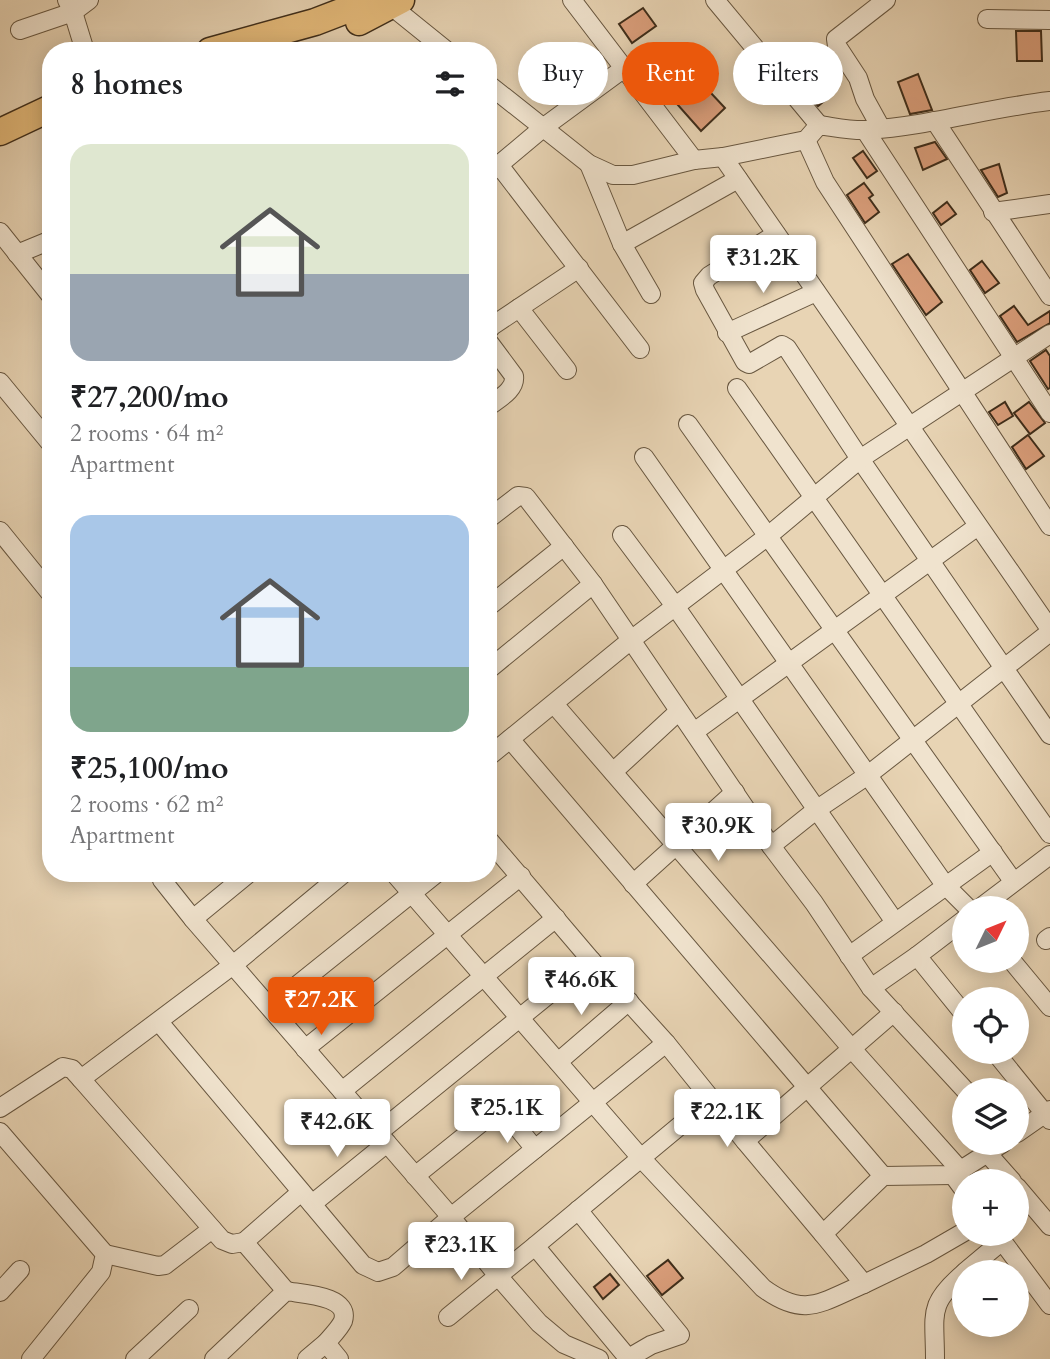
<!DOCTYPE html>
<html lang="en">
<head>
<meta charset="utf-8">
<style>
  body { margin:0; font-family:Cardo,serif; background:#f6f6f6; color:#202124; height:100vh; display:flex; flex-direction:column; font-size:26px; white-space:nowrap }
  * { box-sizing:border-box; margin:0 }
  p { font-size:23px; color:#757577 }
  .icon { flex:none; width:38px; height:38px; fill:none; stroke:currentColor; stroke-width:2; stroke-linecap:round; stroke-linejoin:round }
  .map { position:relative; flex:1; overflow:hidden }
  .drawer { position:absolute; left:42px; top:42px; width:455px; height:840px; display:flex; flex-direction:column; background:#fff; border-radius:28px; box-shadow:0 4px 18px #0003 }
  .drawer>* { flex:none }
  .hud { position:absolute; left:518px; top:42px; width:427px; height:63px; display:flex; gap:14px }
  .needle { width:46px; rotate:47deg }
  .controls { position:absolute; left:952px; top:896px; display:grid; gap:14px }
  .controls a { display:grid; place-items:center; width:77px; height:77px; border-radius:50%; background:#fff; box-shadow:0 4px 18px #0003; font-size:35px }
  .price { position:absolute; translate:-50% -60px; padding:0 16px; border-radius:7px; background:#fff; color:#222; font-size:23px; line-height:46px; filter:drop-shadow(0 2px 4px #0008) }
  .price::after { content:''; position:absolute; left:50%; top:42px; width:21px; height:16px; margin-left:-10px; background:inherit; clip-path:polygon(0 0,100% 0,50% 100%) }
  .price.active { background:#ea580c; color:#fff }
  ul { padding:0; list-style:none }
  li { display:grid; align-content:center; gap:14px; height:371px; padding:0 28px }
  li span { display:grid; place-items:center; height:217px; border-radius:21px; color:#555 }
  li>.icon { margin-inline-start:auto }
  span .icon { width:126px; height:126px; fill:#fffc; stroke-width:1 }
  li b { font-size:30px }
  h2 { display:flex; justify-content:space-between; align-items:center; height:84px; padding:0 28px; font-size:30px }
  .chip { padding:0 24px; border-radius:32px; background:#fff; box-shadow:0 4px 18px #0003; font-size:24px; line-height:63px }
  .chip.active { background:#ea580c; color:#fff }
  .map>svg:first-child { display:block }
  .building { fill:#db9f7c; stroke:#3e2d1a; stroke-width:2 }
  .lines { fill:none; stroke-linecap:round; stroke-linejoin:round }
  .minor-casing { stroke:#685740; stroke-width:20 }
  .highway-casing { stroke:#3e2d1a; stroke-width:29 }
  .minor { stroke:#f0e3ce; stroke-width:18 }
  .highway { stroke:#e4ba7a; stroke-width:26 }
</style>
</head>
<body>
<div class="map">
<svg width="1050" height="1359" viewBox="0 0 1050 1359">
  <rect width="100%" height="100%" fill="#e8d4b4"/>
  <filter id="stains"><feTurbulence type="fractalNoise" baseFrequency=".00286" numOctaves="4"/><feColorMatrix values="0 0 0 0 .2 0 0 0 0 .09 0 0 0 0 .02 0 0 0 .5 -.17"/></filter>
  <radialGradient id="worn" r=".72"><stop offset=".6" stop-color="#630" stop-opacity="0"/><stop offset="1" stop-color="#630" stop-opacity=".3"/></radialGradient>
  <g class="building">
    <path d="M643 8 656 26 632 43 619 24Z"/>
    <path d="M1016 31H1041L1042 61H1017Z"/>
    <path d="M684 68 706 96 710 92 725 108 701 131 661 86Z"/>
    <path d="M818 73 834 93 818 106 801 86Z"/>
    <path d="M918 74 932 110 910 114 898 82Z"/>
    <path d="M935 142 947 159 923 170 915 148Z"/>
    <path d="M863 151 877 171 867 178 853 158Z"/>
    <path d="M999 164 1007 193 998 197 981 170Z"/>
    <path d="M864 183 873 195 869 198 879 212 865 223 847 195Z"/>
    <path d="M947 202 956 214 941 225 933 213Z"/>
    <path d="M908 254 942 302 926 315 892 264Z"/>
    <path d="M982 261 999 283 985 293 970 270Z"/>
    <path d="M1014 306 1028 325 1050 311V323L1017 342 1000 316Z"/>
    <path d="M1046 350 1050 356V388L1048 389 1030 361Z"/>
    <path d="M1005 402 1013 416 998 425 989 412Z"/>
    <path d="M1029 402 1045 423 1030 434 1014 413Z"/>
    <path d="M1028 435 1044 456 1026 469 1012 447Z"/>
    <path d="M668 1260 683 1278 662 1295 647 1276Z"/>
    <path d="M610 1274 619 1285 603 1299 594 1287Z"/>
  </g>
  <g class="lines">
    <g class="minor-casing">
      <g id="minor">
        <path d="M67 0 73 12 85 51"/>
        <path d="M572 0 694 160"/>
        <path d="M715 0 819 125"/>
        <path d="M390 5 447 51"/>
        <path d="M987 19 1050 20"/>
        <path d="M20 30 73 12 89 0"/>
        <path d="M488 84 589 164 613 175H633L694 160 723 157 806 140 819 125C834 127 852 131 867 130 929 126 989 108 1050 101"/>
        <path d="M935 121 1050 296"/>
        <path d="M881 128 865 99 858 78 837 46 836 39 886 0"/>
        <path d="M865 130 1050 413"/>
        <path d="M806 140 825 182 1050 526"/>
        <path d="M723 157 1050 629"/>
        <path d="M589 164 622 244 651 294"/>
        <path d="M499 165 640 349"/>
        <path d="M488 174 544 127 623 69"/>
        <path d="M993 212 1050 204"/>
        <path d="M0 232 51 296"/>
        <path d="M776 234 709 276 703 283 705 290 745 362 749 364 782 345 787 348 860 459 1050 735"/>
        <path d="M622 244 738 179"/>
        <path d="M17 254 51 240"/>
        <path d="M519 308 567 370"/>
        <path d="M488 331 492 326 579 268"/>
        <path d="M727 333 816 292"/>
        <path d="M488 341 514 376C516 390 498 399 488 407"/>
        <path d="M0 382 51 444"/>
        <path d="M737 388 1050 834"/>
        <path d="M688 424 1013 881"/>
        <path d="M644 457 945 885 968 908"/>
        <path d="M488 519 518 496 526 497 593 584"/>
        <path d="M0 531 51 594"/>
        <path d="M622 535 675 606 895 922"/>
        <path d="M488 607 564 546"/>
        <path d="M488 670 593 584 771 846 814 903 871 988 965 1090"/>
        <path d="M554 704 852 1049 961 1171"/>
        <path d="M694 732 978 526"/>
        <path d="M510 739 883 1176"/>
        <path d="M488 757 631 640 768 536 860 459 1050 334"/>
        <path d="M613 772 679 711"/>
        <path d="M771 846 816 810 868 775 1050 632"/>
        <path d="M160 873 162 880 193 919 451 1217 498 1276 535 1246"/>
        <path d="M394 873 641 1158 763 1288C805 1319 821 1302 864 1284L823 1234 883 1176 953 1175 1003 1143"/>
        <path d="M633 884 735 792"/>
        <path d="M980 908 1050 855"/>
        <path d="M193 919 249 873"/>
        <path d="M964 920 917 956 964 1014"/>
        <path d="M1046 940 1050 937"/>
        <path d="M849 956 993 852"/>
        <path d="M591 960 666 1043 745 1141 894 1012"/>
        <path d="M1012 961 1050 1007"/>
        <path d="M871 988 917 956"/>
        <path d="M270 1007 437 873"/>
        <path d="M159 1022 363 1265 378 1272 393 1267 451 1217 666 1043"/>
        <path d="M305 1049 521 876"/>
        <path d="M995 1052 1050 1120"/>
        <path d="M558 1062 629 1001"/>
        <path d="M81 1079 222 1240 232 1244 244 1242 286 1291"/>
        <path d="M342 1091 556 918"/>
        <path d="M0 1108 63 1067 72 1069 81 1079 233 965 344 873"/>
        <path d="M0 1132 105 1254 101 1272 31 1359"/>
        <path d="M378 1133 591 960 488 839"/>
        <path d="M1017 1133 1050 1110"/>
        <path d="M745 1141 823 1234"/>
        <path d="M988 1154 1012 1181"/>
        <path d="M953 1175 964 1190"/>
        <path d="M415 1176 497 1110 504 1111 535 1149"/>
        <path d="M1017 1187 1050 1226"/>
        <path d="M312 1204 387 1143"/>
        <path d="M578 1210 680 1335 651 1345 627 1359"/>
        <path d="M997 1234 1050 1305"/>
        <path d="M244 1242 301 1192"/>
        <path d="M105 1254 158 1266 165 1265 212 1229"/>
        <path d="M965 1272 1002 1241"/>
        <path d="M864 1284 926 1254 964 1232"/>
        <path d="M0 1292 20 1270"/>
        <path d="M448 1317 498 1276 539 1323 564 1344 599 1359"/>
        <path d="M628 1358 535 1246 712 1099"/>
        <path d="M135 1359 189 1309"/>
        <path d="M214 1359 286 1291C301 1294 351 1295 343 1321 340 1328 331 1337 326 1343L339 1359"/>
        <path d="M307 1359 326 1343"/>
        <path d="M935 1359C935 1313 927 1305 964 1273"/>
      </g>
    </g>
    <g class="highway-casing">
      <g id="highway">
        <path d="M359 22 401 0"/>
        <path d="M210 51 315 22 372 0"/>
        <path d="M0 132 51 108"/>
      </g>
    </g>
    <use href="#minor" class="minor"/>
    <use href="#highway" class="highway"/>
  </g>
  <rect width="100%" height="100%" filter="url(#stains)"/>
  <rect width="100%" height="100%" fill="url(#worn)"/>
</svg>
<div class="controls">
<a><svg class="needle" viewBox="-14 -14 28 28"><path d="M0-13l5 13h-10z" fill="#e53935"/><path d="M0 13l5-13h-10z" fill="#757577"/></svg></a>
<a><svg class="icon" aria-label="locate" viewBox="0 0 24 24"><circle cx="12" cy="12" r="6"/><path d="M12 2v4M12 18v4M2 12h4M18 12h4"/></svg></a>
<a><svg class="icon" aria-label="layers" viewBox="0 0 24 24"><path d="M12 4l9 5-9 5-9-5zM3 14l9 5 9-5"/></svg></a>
<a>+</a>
<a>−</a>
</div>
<b class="price" style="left:763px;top:295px">₹31.2K</b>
<b class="price" style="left:718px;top:863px">₹30.9K</b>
<b class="price" style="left:581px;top:1017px">₹46.6K</b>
<b class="price active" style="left:321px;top:1037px">₹27.2K</b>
<b class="price" style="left:507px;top:1145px">₹25.1K</b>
<b class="price" style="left:727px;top:1149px">₹22.1K</b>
<b class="price" style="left:337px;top:1159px">₹42.6K</b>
<b class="price" style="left:461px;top:1282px">₹23.1K</b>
<div class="hud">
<a class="chip">Buy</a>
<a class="chip active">Rent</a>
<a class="chip">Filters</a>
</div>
<section class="drawer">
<h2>8 homes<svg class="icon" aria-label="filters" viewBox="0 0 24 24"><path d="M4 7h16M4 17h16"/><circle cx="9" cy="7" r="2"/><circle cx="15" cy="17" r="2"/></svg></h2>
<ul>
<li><span style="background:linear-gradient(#dfe7d0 60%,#9aa5b1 0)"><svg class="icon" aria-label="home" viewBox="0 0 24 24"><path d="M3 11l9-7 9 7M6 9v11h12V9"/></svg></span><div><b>₹27,200/mo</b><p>2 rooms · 64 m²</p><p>Apartment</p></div></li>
<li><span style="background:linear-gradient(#a9c7e8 70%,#7fa58c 0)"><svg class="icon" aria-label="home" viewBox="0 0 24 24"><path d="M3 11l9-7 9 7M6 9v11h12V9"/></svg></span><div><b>₹25,100/mo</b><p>2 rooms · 62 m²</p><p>Apartment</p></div></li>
</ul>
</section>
</div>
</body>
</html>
